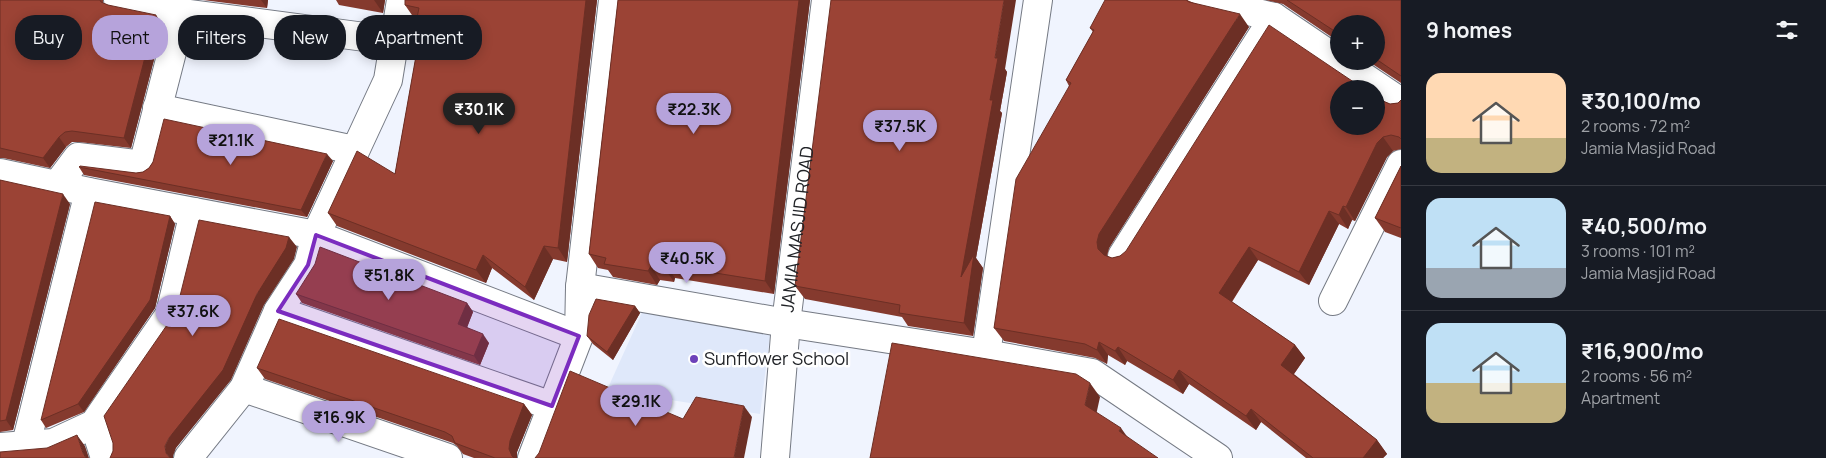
<!DOCTYPE html>
<html lang="en">
<head>
<meta charset="utf-8">
<style>
  body { margin:0; font-family:Manrope,sans-serif; background:#242831; color:#f1f3f6; height:100vh; display:flex; flex-direction:column; font-size:19px; white-space:nowrap }
  * { box-sizing:border-box; margin:0 }
  p { font-size:16px; color:#9ea1a6 }
  .icon { flex:none; width:28px; height:28px; fill:none; stroke:currentColor; stroke-width:2; stroke-linecap:round; stroke-linejoin:round }
  .map { position:relative; flex:1; overflow:hidden }
  .details { display:flex; flex-direction:column; background:#171b24; width:425px }
  .details>* { flex:none }
  .top-card { position:absolute; left:15px; top:15px; width:475px; height:45px; display:flex; gap:10px }
  .controls { position:absolute; left:1330px; top:15px; display:grid; gap:10px }
  .controls a { display:grid; place-items:center; width:55px; height:55px; border-radius:50%; background:#171b24; box-shadow:0 2px 12px #0003; font-size:25px }
  .price { position:absolute; translate:-50% -42px; padding:0 11px; border-radius:18px; background:#b6a3db; color:#111; font-size:16px; line-height:32px; filter:drop-shadow(0 1px 2px #0008) }
  .price::after { content:''; position:absolute; left:50%; top:30px; width:15px; height:11px; margin-left:-8px; background:inherit; clip-path:polygon(0 0,100% 0,50% 100%) }
  .price.active { background:#222; color:#fff }
  ul { padding:0; list-style:none }
  li { display:flex; align-items:center; gap:15px; height:125px; padding:0 25px }
  li+li { border-top:1px solid #363941 }
  li span { display:grid; place-items:center; flex:none; width:140px; height:100px; border-radius:15px; color:#555 }
  li>.icon { margin-inline-start:auto }
  span .icon { width:60px; height:60px; fill:#fffc; stroke-width:1 }
  li b { font-size:21px }
  h2 { display:flex; justify-content:space-between; align-items:center; height:60px; padding:0 25px; font-size:21px }
  .chip { padding:0 18px; border-radius:20px; background:#171b24; box-shadow:0 2px 12px #0003; font-size:18px; line-height:45px }
  .chip.active { background:#b6a3db; color:#111 }
  main { display:flex; flex:1; min-height:0 }
  .map>svg:first-child { display:block }
  .built { fill:#dfe8fa }
  .lines { fill:none; stroke-linecap:round; stroke-linejoin:round }
  .minor-casing { stroke:#757a84; stroke-width:30 }
  .minor { stroke:#fff; stroke-width:28 }
  .wall { fill:#853a2e }
  .shaded-wall { fill:#6c2f25 }
  .building { fill:#9b4335; stroke:#6c2f25 }
  .marked { fill:#7b2cbf; fill-opacity:0.2; stroke:#7b2cbf; stroke-width:4; stroke-linejoin:round }
  .poi-dot { fill:#6d41b9; stroke:#fff; stroke-width:2 }
  .labels { text-anchor:middle; stroke-width:5; stroke-linejoin:round; paint-order:stroke }
  .street-label { font-size:18px; fill:#222428; stroke:#fff }
  .poi-label { font-size:18px; fill:#222428; stroke:#fff; text-anchor:start }
</style>
</head>
<body>
<main>
<div class="map">
<svg width="1401" height="458" viewBox="0 0 1401 458">
  <rect width="100%" height="100%" fill="#f0f4fe"/>
  <path class="built" d="M644 308 771 328 760 414 607 390Z"/>
  <g class="lines">
    <g class="minor-casing">
      <g id="minor">
        <path d="M118 0 182 13 395 41"/>
        <path d="M1202 0 1274 17 1339 61"/>
        <path d="M1340 61 1401 102"/>
        <path d="M157 108 354 150"/>
        <path d="M0 173 89 192 316 235 579 336"/>
        <path d="M57 185 78 157 143 165 182 13"/>
        <path d="M1122 256 1274 17"/>
        <path d="M580 287 786 323 986 354 1092 373 1218 458"/>
        <path d="M1333 301 1401 164"/>
        <path d="M278 311 552 406"/>
        <path d="M986 354 1038 0"/>
        <path d="M244 388 448 458"/>
        <path d="M94 424 105 458"/>
        <path d="M26 444 89 192"/>
        <path d="M0 447 53 443 94 424 170 314 194 212"/>
        <path d="M188 458 244 388 278 311 308 265 316 235 388 80 401 0"/>
        <path d="M532 458 579 336 580 287 613 0"/>
        <path id="s1" d="M775 458 786 323 826 0"/>
      </g>
    </g>
    <use href="#minor" class="minor"/>
  </g>
  <g class="wall">
    <path d="M0 0H103V3L108 5 163 25 131 148 79 142H72L66 147 50 168 3 158H0Z"/>
    <path d="M203 0H268L267 8Z"/>
    <path d="M336 0H385L383 13 339 5Z"/>
    <path d="M405 0H597L567 262 553 259 534 300 492 268 486 283 337 226 328 213 395 174 418 45 413 37 417 19 414 18 405 5Z"/>
    <path d="M618 0H810L774 294 675 278 674 282 660 280 657 285 613 277 608 270 598 268 589 254Z"/>
    <path d="M1187 0 1249 27 1109 248 1107 256 1112 258 1120 256 1383 101 1390 104 1398 103 1401 100V149L1393 151 1387 157 1355 221 1352 220 1348 229 1339 224 1309 285 1258 260 1232 302 1295 345 1305 358 1294 374 1377 440 1387 454 1383 458H1306L1261 422 1256 430 1189 384 1183 394 1127 361 1125 365 1108 355 1107 364 1095 358 1004 341 994 328 1069 86 1066 80 1093 32 1090 28Z"/>
    <path d="M1266 0H1401V83L1368 61H1376V24H1339V42L1283 4Z"/>
    <path d="M1005 69 1007 72 1000 111 1002 113 976 258 983 268 973 336 908 326 902 317 805 299 795 286Z"/>
    <path d="M333 161 307 217 84 175 79 167 136 173 143 172 149 168 153 162Z"/>
    <path d="M1401 166V238L1385 232 1375 218Z"/>
    <path d="M0 180 70 204 13 430 0 432Z"/>
    <path d="M170 216 175 224 155 308 84 412 46 428 41 420Z"/>
    <path d="M296 294 467 303 473 312 467 327 489 343 480 365 302 303Z"/>
    <path d="M635 306 640 313 613 360 593 344 587 336Z"/>
    <path d="M257 368 524 404 532 415 517 452V458H474L463 454 457 446 453 443 265 379Z"/>
  </g>
  <g class="shaded-wall">
    <path d="M261 0H268L267 8Z"/>
    <path d="M374 0H385L383 13Z"/>
    <path d="M586 0H597L567 262 558 248Z"/>
    <path d="M799 0H810L774 294 765 281Z"/>
    <path d="M1004 0H1016L1005 69 1007 72 1000 111 1002 113 976 258 983 268 973 336 964 323 961 277 990 100 995 58Z"/>
    <path d="M1240 14 1249 27 1109 248 1106 256 1108 263 1098 249 1097 242 1099 234Z"/>
    <path d="M156 15 163 25 131 148 124 138Z"/>
    <path d="M59 137 66 147 50 168 43 158Z"/>
    <path d="M1383 137 1393 151 1387 157 1355 221 1346 207 1377 143Z"/>
    <path d="M327 154 333 161 307 217 301 210Z"/>
    <path d="M63 194 70 204 13 430 6 420Z"/>
    <path d="M1343 206 1352 220 1348 229 1339 215Z"/>
    <path d="M1329 211 1339 224 1309 285 1299 272Z"/>
    <path d="M170 216 175 224 155 308 84 412 78 404Z"/>
    <path d="M289 237 297 247 294 259 264 305 231 380 176 448 173 456V458H170L166 453 165 446 169 438 257 294Z"/>
    <path d="M544 246 553 259 534 300 525 287Z"/>
    <path d="M1249 247 1258 260 1228 307 1219 293Z"/>
    <path d="M483 255 492 268 486 283 476 270Z"/>
    <path d="M666 265 675 278 674 282 665 269Z"/>
    <path d="M651 266 660 280 657 285 648 271Z"/>
    <path d="M467 303 473 312 465 333 458 324Z"/>
    <path d="M635 306 640 313 613 360 607 352Z"/>
    <path d="M483 334 489 343 480 365 474 356Z"/>
    <path d="M1099 342 1108 355 1107 364 1097 350Z"/>
    <path d="M1295 345 1305 358 1291 378 1281 365Z"/>
    <path d="M1118 347 1127 361 1125 365 1115 351Z"/>
    <path d="M1179 370 1189 384 1183 394 1173 380Z"/>
    <path d="M1090 383 1100 397 1095 420 1085 405Z"/>
    <path d="M524 404 532 415 517 452V458H513L509 449 510 441Z"/>
    <path d="M744 406 752 417 744 458H734Z"/>
    <path d="M1251 409 1261 422 1256 430 1246 416Z"/>
    <path d="M1121 428 1131 442 1119 431Z"/>
    <path d="M77 435 85 446 89 458H86L83 453Z"/>
    <path d="M1377 440 1387 454 1383 458H1363Z"/>
  </g>
  <g class="building">
    <path d="M0 0H100L101 2 108 5 156 15 124 138 72 131 65 132 59 137 43 158 0 148Z"/>
    <path d="M405 0H586L558 248 544 246 525 287 483 255 476 270 328 213 357 151 395 174 419 39 413 37 419 8 405 5Z"/>
    <path d="M618 0H799L765 281 666 265 665 269 651 266 648 271 604 264 606 258 589 254Z"/>
    <path d="M831 0H1004L995 58H998L990 100H993L961 277 974 254 964 323 899 313 900 305 795 286Z"/>
    <path d="M1105 0H1186L1189 2 1240 14 1099 234 1097 242 1098 249 1104 255 1112 258 1120 256 1126 251 1269 25 1364 89H1339V126H1376V97L1383 101 1390 104 1398 103 1401 100V139L1399 137 1391 135 1383 137 1377 143 1346 207 1343 206 1339 215 1329 211 1299 272 1249 247 1219 293 1295 345 1281 365 1377 440 1363 458H1313L1251 409 1246 416 1179 370 1173 380 1118 347 1115 351 1099 342 1097 350 1085 344 994 328 1016 179 1071 83 1066 80 1094 30 1090 28Z"/>
    <path d="M1287 0H1401V76L1376 59V24H1339V34Z"/>
    <path d="M164 119 327 154 301 210 79 167 80 166 136 173 143 172 149 168 153 162Z"/>
    <path d="M1401 166V228L1375 218Z"/>
    <path d="M0 180 63 194 6 420 0 421Z"/>
    <path d="M95 202 170 216 150 300 78 404 41 420Z"/>
    <path d="M199 220 289 237 286 248 257 294 223 370 169 438 165 446 166 453 170 458H110L113 451V443L104 416 176 312Z"/>
    <path d="M320 247 467 303 458 324 483 334 474 356 296 294 315 264Z"/>
    <path d="M596 299 635 306 607 352 587 336 589 315Z"/>
    <path d="M279 319 524 404 510 441 509 449 512 456 514 458H495L455 443 452 436 445 432 257 368Z"/>
    <path d="M892 343 1076 374 1090 383 1085 405 1121 428 1119 431 1158 458H870Z"/>
    <path d="M570 371 683 419 696 397 744 406 734 458H535L539 453Z"/>
    <path d="M77 435 83 453 86 458H0V452L47 448Z"/>
  </g>
  <path class="marked" d="M316 235 579 336 552 406 278 311 308 265Z"/>
  <circle class="poi-dot" cx="694" cy="359" r="5"/>
  <g class="labels">
    <g class="street-label">
      <text dy="6" stroke="none"><textPath href="#s1" startOffset="230">JAMIA MASJID ROAD</textPath></text>
    </g>
    <g class="poi-label">
      <text x="704" y="365">Sunflower School</text>
    </g>
  </g>
</svg>
<div class="controls">
<a>+</a>
<a>−</a>
</div>
<b class="price active" style="left:479px;top:135px">₹30.1K</b>
<b class="price" style="left:694px;top:135px">₹22.3K</b>
<b class="price" style="left:900px;top:152px">₹37.5K</b>
<b class="price" style="left:231px;top:166px">₹21.1K</b>
<b class="price" style="left:687px;top:284px">₹40.5K</b>
<b class="price" style="left:389px;top:301px">₹51.8K</b>
<b class="price" style="left:193px;top:337px">₹37.6K</b>
<b class="price" style="left:636px;top:427px">₹29.1K</b>
<b class="price" style="left:339px;top:443px">₹16.9K</b>
<div class="top-card">
<a class="chip">Buy</a>
<a class="chip active">Rent</a>
<a class="chip">Filters</a>
<a class="chip">New</a>
<a class="chip">Apartment</a>
</div>
</div>
<section class="details">
<h2>9 homes<svg class="icon" aria-label="filters" viewBox="0 0 24 24"><path d="M4 7h16M4 17h16"/><circle cx="9" cy="7" r="2"/><circle cx="15" cy="17" r="2"/></svg></h2>
<ul>
<li><span style="background:linear-gradient(#ffd9b3 65%,#c2b280 0)"><svg class="icon" aria-label="home" viewBox="0 0 24 24"><path d="M3 11l9-7 9 7M6 9v11h12V9"/></svg></span><div><b>₹30,100/mo</b><p>2 rooms · 72 m²</p><p>Jamia Masjid Road</p></div></li>
<li><span style="background:linear-gradient(#bfe0f5 70%,#9aa5b1 0)"><svg class="icon" aria-label="home" viewBox="0 0 24 24"><path d="M3 11l9-7 9 7M6 9v11h12V9"/></svg></span><div><b>₹40,500/mo</b><p>3 rooms · 101 m²</p><p>Jamia Masjid Road</p></div></li>
<li><span style="background:linear-gradient(#bfe0f5 60%,#c2b280 0)"><svg class="icon" aria-label="home" viewBox="0 0 24 24"><path d="M3 11l9-7 9 7M6 9v11h12V9"/></svg></span><div><b>₹16,900/mo</b><p>2 rooms · 56 m²</p><p>Apartment</p></div></li>
</ul>
</section>
</main>
</body>
</html>
